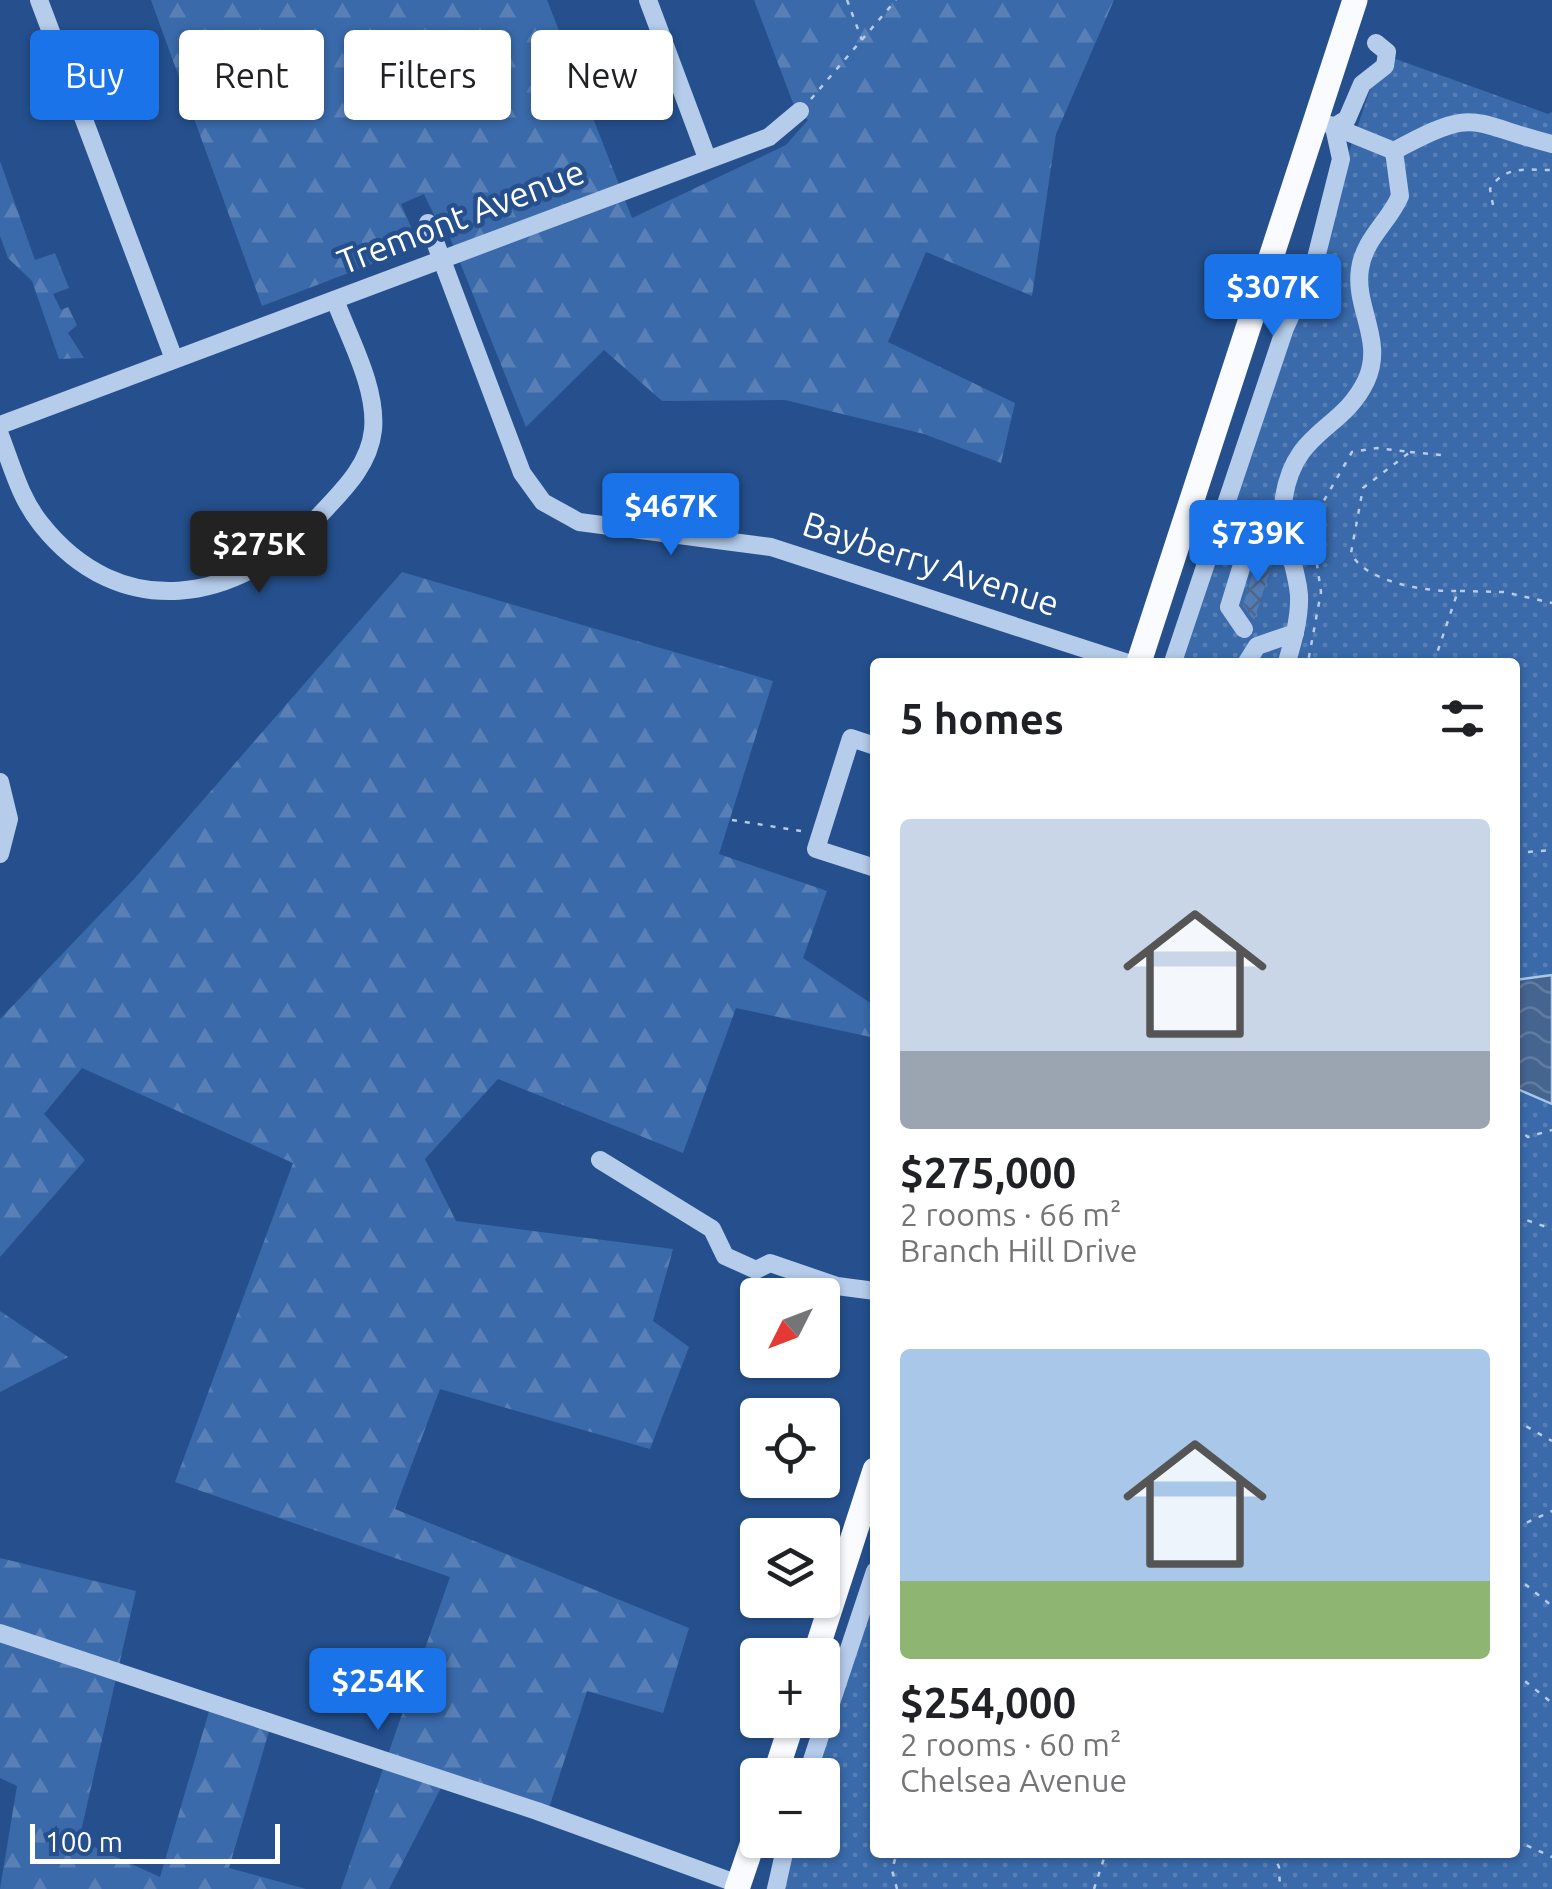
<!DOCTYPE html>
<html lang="en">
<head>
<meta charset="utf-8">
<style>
  body { margin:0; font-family:Ubuntu,sans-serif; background:#f6f6f6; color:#202124; height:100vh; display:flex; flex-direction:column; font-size:38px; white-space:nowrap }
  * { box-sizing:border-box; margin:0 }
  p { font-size:32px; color:#757577 }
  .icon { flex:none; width:55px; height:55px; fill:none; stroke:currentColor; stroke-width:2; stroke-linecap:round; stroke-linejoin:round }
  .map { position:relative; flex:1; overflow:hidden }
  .details { position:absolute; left:870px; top:658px; width:650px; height:1200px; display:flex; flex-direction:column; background:#fff; border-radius:10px; box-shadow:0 2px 8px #0004 }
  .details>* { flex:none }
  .top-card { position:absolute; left:30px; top:30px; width:690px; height:90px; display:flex; gap:20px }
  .needle { width:65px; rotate:228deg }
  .fabs { position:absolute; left:740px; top:1278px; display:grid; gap:20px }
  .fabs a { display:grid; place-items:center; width:100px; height:100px; border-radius:10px; background:#fff; box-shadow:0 2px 8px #0004; font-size:50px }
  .scale { position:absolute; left:30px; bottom:25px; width:250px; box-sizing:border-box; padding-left:10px; border:5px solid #fff; border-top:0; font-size:28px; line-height:35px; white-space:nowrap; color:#fff; -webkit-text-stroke:8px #25508d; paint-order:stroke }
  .price { position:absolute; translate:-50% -85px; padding:0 22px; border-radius:10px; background:#1a73e8; color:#fff; font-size:32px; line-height:65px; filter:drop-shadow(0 2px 5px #0008) }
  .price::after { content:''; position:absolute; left:50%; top:60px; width:30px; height:22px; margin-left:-15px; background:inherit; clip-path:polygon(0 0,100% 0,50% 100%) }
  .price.active { background:#222; color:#fff }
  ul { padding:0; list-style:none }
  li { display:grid; align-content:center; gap:20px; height:530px; padding:0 30px }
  li span { display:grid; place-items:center; height:310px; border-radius:10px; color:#555 }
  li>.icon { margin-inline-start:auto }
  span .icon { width:180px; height:180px; fill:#fffc; stroke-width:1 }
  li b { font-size:42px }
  h2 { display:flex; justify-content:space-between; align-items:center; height:120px; padding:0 30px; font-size:42px }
  .pill { padding:0 35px; border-radius:10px; background:#fff; box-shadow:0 2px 8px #0004; font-size:35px; line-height:90px }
  .pill.active { background:#1a73e8; color:#fff }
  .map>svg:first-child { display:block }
  .grass { fill:url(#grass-dots) }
  .forest { fill:url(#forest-firs) }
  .water { fill:url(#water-waves); stroke:#a9c7eb; stroke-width:2.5 }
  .building { fill:url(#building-cross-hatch) }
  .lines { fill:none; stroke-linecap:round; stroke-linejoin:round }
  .path { stroke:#b5cceb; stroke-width:2.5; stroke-dasharray:5 8; stroke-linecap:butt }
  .minor { stroke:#b5cceb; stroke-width:18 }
  .major { stroke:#f9fbff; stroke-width:25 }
  .labels { text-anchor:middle; stroke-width:9; stroke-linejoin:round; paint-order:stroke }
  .street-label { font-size:35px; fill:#fff; stroke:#25508d }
</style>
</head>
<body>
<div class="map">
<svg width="1552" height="1889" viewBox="0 0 1552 1889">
  <defs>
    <pattern id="grass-dots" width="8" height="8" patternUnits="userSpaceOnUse" patternTransform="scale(2.5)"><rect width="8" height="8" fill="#3a6aaa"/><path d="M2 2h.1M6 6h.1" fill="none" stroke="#5880b7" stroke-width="1.8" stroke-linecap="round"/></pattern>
    <pattern id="forest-firs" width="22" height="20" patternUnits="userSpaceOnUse" patternTransform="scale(2.5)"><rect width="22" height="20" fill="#3a6aaa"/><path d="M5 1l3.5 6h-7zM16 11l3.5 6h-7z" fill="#5880b7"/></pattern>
    <pattern id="water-waves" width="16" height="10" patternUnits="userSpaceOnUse" patternTransform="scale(2.5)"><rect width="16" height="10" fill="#456490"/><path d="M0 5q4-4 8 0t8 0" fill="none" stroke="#617ba1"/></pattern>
    <pattern id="building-cross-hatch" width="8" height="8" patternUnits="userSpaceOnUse" patternTransform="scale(2.5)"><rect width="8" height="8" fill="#527cb6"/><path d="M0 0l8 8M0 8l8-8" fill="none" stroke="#4f6686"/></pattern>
  </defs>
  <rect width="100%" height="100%" fill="#25508d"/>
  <path class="grass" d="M1382 54 1548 114 1552 112V1889H766L782 1840H822V1775H804L875 1564V1852H1515V662H1177Z"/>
  <g class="forest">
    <path d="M151 0H547L632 218 786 145 808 120 793 103 754 0H1114L1056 134 1032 296 926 252 888 342 1015 403 1001 463 924 434 785 400 662 401 604 350 526 427 441 215 435 217 424 194 401 204 411 227 406 251 262 306Z"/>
    <path d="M0 161 35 260 55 253 69 288 53 294 61 310 68 307 77 325 68 333 84 358 59 359 32 281 8 258 0 236Z"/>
    <path d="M402 572 773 681 719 854 827 891 803 958 875 1006V1038L736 1008 683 1153 498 1079 425 1159 456 1221 673 1249 653 1321 689 1347 650 1449 440 1389 395 1509 689 1628 663 1713 587 1691 547 1814 445 1780 389 1889H341L450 1577 175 1482 293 1163 82 1068 44 1114 85 1160 0 1257V1019L135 878Z"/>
    <path d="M0 1311 68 1357 0 1392Z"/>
    <path d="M0 1558 136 1591 79 1840 160 1877 213 1698 272 1721 229 1868 306 1889H0L17 1786 0 1778Z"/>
  </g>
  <path class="water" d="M1552 975V1104L1515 1088V980Z"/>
  <path class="building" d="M1272 558 1274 559 1254 620 1243 605 1257 559Z"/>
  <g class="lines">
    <g class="path">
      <path d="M847 0 862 40"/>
      <path d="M811 99 896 0"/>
      <path d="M1493 205 1490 189C1504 165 1528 170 1552 170"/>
      <path d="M1410 452 1442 455"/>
      <path d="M1311 523 1352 452 1377 448 1410 452 1363 488 1351 553C1365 583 1429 592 1458 591L1434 662"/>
      <path d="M1303 531 1311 523 1321 592 1308 662"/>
      <path d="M1460 591 1504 592 1552 603"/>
      <path d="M732 820 801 831"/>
      <path d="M1515 853 1552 850"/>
      <path d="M1515 1127 1528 1137 1552 1130"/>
      <path d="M1515 1216 1552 1229"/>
      <path d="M1515 1420 1552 1441"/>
      <path d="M1515 1528 1552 1511"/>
      <path d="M1515 1576 1552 1606"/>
      <path d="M1515 1673 1552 1703"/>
      <path d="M1515 1840 1552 1857"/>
      <path d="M1272 1852 1279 1867 1280 1889"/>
      <path d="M897 1889 892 1870 897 1852"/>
      <path d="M1094 1889 1106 1852"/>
    </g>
    <g class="minor">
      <path d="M39 0 174 359"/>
      <path d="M648 0 707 158"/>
      <path d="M1330 125 1394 151"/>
      <path d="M1394 151C1478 105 1468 123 1552 144"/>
      <path d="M428 223 522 473 543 502 579 522 771 547 1125 662"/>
      <path d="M0 425 769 137 800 111"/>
      <path d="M0 435C12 466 20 498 41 524 120 624 238 604 317 518 341 492 369 467 373 430 377 388 350 340 335 300"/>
      <path d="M1244 629 1229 607 1246 552 1252 546 1265 548"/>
      <path d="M1173 662 1285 328 1315 262 1341 159 1334 127 1347 119 1362 84 1385 66 1387 52 1376 43"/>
      <path d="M1247 662 1257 646 1295 633"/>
      <path d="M1287 662C1293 641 1300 618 1299 595 1296 562 1279 531 1284 497 1295 429 1342 431 1366 381 1385 341 1354 308 1360 269 1364 239 1389 222 1400 196L1394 151"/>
      <path d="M875 746 851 738 816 849 875 868"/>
      <path d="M0 782 9 819 0 854"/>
      <path d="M600 1160 712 1229 725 1256 756 1270 770 1263 837 1286 875 1291"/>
      <path d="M0 1633 537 1811 738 1884"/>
      <path d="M807 1775 875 1571"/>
      <path d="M776 1889 787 1840"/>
    </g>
    <g class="major">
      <path d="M1139 662 1355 0"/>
      <path d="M815 1655 875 1470"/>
      <path d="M775 1775 793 1720"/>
      <path d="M737 1889 758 1827"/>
    </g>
  </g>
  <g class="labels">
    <g class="street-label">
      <text transform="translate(461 217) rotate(-21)" y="12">Tremont Avenue</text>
      <text transform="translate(931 564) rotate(18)" y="12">Bayberry Avenue</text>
    </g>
  </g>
</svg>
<div class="fabs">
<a><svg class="needle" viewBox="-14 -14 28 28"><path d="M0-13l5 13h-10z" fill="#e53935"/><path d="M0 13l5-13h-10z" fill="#757577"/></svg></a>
<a><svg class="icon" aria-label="locate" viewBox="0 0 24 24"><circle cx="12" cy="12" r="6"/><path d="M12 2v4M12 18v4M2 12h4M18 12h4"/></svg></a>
<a><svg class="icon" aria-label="layers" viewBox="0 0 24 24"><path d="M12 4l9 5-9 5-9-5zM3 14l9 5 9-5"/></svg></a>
<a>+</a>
<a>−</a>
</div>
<div class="scale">100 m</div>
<b class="price" style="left:1273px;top:339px">$307K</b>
<b class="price" style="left:671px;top:558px">$467K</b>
<b class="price" style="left:1258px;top:585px">$739K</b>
<b class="price active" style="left:259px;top:596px">$275K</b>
<b class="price" style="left:378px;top:1733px">$254K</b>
<div class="top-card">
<a class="pill active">Buy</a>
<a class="pill">Rent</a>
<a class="pill">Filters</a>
<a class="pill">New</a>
</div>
<section class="details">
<h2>5 homes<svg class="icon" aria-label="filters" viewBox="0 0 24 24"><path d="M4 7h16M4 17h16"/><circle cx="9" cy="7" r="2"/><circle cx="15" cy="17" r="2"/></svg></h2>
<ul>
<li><span style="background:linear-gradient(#c9d6e8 75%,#9aa5b1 0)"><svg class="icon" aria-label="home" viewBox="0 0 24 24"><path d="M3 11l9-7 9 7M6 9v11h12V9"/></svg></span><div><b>$275,000</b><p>2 rooms · 66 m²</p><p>Branch Hill Drive</p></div></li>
<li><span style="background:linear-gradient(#a9c7e8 75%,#8fb573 0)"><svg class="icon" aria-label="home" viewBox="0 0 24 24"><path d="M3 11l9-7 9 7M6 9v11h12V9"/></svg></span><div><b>$254,000</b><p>2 rooms · 60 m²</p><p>Chelsea Avenue</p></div></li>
</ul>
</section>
</div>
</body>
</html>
